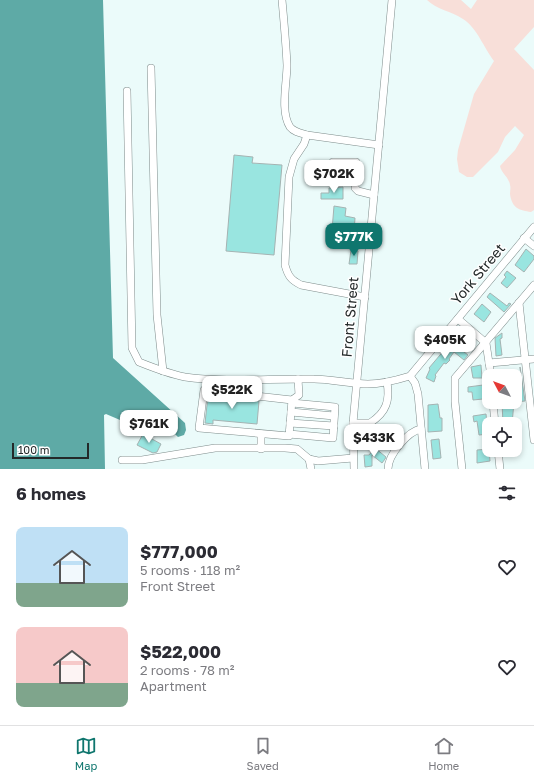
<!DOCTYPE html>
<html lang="en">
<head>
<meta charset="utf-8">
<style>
  body { margin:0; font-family:"Golos Text",sans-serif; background:#f7f7f7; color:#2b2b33; height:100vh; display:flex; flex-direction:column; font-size:15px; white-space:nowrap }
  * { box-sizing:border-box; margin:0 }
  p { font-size:13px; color:#7c7c81 }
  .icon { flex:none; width:22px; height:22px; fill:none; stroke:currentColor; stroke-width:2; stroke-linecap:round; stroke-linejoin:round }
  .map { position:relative; height:469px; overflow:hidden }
  .details { display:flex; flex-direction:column; background:#fff; flex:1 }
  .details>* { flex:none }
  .needle { width:26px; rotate:311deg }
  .buttons { position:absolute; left:482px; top:369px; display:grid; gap:8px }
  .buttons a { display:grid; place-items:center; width:40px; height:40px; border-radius:8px; background:#fff; box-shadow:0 2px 6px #0003; font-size:20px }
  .scale { position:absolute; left:12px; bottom:10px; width:77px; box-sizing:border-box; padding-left:4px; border:2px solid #232929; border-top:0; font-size:11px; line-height:14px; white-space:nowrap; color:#232929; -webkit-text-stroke:3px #fff; paint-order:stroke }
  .price { position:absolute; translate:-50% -34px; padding:0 9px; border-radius:8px; background:#fff; color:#222; font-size:13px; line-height:26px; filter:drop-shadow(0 1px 2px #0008) }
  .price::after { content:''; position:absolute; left:50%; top:24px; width:12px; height:9px; margin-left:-6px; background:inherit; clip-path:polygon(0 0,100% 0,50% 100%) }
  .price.active { background:#0f766e; color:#fff }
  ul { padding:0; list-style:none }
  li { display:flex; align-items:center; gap:12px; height:100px; padding:0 16px }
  li span { display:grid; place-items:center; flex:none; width:112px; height:80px; border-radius:8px; color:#555 }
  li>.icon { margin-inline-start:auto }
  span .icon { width:48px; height:48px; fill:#fffc; stroke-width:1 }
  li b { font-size:17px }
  h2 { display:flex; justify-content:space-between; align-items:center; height:48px; padding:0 16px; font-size:17px }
  .menu { display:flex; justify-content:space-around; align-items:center; height:56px; border-top:1px solid #e1e1e2; background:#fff; font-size:11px; color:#7c7c81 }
  .menu a { display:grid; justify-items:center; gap:2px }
  .menu .active { color:#0f766e }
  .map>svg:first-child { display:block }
  .green { fill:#f8dfd9 }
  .water { fill:#5eaaa6 }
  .building { fill:#99e5e0; stroke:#a5b3b2 }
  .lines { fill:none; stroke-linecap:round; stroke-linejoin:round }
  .minor-casing { stroke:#7e8c8b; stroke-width:8 }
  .minor { stroke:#fff; stroke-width:7 }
  .labels { text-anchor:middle; stroke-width:3; stroke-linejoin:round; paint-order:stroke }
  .street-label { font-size:14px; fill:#232929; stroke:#fff }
</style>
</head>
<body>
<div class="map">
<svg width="534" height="469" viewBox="0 0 534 469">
  <rect width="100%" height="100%" fill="#ebfbfa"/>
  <path class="green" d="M427 0H461L471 9 477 0H534V27L514 49 534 70V210L531 212C520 210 512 209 510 194 510 191 511 188 510 185 509 177 501 173 500 166L515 150 524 135 515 126 505 137 498 152 473 177H467L459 172 457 159 458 150 474 94 494 61C484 48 477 28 463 19 451 11 437 10 427 0Z"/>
  <path class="water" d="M0 0H103L113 358 185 423 186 430 184 435 178 437 169 428 154 421H150L146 425 134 426 106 414 104 415 105 469H0Z"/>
  <g class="building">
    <path d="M234 155 253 157 252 163 282 165 274 255 226 251Z"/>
    <path d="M343 187V199H321V193H329V188Z"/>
    <path d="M334 206 346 208 345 216 355 218 354 232 332 230Z"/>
    <path d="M526 249 534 256V259L524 272 515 265Z"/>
    <path d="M351 250 358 251 357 264H349Z"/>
    <path d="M507 271 516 278 507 288 501 283 506 277 504 275Z"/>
    <path d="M490 293 507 306 509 303 511 304 504 312 487 297Z"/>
    <path d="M482 304 491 312 484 322 474 314Z"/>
    <path d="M502 333V338L500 339 502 355 496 356 495 338Z"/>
    <path d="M451 342 468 355 464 360 454 352 449 359 450 360 446 364 444 363 435 375 436 376 434 382 426 378 430 369 429 368Z"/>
    <path d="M481 365 482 378H473L471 367Z"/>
    <path d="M520 367 525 401 515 402V397L520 396 521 391 518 376H521Z"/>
    <path d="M483 385V399L473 400 472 392H468V387Z"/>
    <path d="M208 396 259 401 257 424 213 420V424L205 423Z"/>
    <path d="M502 402H514L512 424H503Z"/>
    <path d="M438 404 440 418H442V431L428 432V405Z"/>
    <path d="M486 414 488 434 479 435 477 421 474 422 473 416Z"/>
    <path d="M143 434 161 444 157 452 153 453 137 445Z"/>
    <path d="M439 439 441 458 433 459 431 440Z"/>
    <path d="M375 448 386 457 385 459 382 463 372 455V466L365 467 364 455H369Z"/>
    <path d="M489 449 490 461 477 463V450Z"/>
  </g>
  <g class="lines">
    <g class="minor-casing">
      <g id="minor">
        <path d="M282 0C284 22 286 43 287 65 287 82 280 112 290 127 294 132 300 133 307 135L379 145"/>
        <path d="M151 68 157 315 163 371"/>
        <path d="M127 91 132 348 139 362C154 368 169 374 185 377 228 383 271 378 314 379 332 379 350 384 368 384 383 384 397 380 410 376L534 227"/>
        <path d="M307 135 304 144 294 159 289 177 285 265C288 276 291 280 301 285L365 297"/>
        <path d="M355 178 334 177 333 162H356L355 188 358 191 374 195"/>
        <path d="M524 238 534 246"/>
        <path d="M519 303 534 440"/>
        <path d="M458 319 486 343 491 376"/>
        <path d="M489 363 534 359"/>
        <path d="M410 376 415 383 418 394 425 469"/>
        <path d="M292 400 204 390 199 428 289 436 292 400 299 395 298 379"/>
        <path d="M493 402 495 424"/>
        <path d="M291 412 334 416"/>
        <path d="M290 423 334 426"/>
        <path d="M353 423H370C387 412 390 400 387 382"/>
        <path d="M289 434 333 438 335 407 292 403"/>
        <path d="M261 449V434"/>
        <path d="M498 450 500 469"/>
        <path d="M309 459 311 469"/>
        <path d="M122 460H142L215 448H285L297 449 309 459 318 461 353 458"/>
        <path d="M354 469 353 423 392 0"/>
        <path d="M388 469C388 455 408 431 421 429"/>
        <path d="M462 469 455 402V378L534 285"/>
      </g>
    </g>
    <use href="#minor" class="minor"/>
  </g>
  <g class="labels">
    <g class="street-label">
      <text transform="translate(478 274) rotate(-50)" y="5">York Street</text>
      <text transform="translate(350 317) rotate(-85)" y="5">Front Street</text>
    </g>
  </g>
</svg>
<div class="buttons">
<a><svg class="needle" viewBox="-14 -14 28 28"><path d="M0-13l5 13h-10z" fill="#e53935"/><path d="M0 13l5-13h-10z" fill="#7c7c81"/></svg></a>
<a><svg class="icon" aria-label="locate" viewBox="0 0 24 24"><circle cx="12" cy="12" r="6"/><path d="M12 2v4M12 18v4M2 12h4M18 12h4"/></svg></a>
</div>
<div class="scale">100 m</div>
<b class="price" style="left:334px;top:194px">$702K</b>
<b class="price active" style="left:354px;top:257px">$777K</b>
<b class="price" style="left:445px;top:360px">$405K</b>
<b class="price" style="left:232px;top:410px">$522K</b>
<b class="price" style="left:149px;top:444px">$761K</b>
<b class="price" style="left:374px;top:458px">$433K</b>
</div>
<section class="details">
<h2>6 homes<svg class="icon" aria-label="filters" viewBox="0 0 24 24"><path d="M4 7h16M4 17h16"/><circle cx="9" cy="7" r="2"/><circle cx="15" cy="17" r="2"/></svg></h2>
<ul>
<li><span style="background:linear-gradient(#bfe0f5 70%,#7fa58c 0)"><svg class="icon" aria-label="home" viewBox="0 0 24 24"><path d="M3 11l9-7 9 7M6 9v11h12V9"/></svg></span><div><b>$777,000</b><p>5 rooms · 118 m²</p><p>Front Street</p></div><svg class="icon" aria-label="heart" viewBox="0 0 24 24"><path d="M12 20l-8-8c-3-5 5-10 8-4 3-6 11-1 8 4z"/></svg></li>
<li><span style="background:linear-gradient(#f6c9c9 70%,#7fa58c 0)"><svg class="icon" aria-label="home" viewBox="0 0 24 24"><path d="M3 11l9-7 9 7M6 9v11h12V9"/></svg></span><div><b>$522,000</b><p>2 rooms · 78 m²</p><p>Apartment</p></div><svg class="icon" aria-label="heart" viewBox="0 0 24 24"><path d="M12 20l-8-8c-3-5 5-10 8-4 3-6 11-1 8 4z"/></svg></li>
</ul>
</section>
<nav class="menu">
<a class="active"><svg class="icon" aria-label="map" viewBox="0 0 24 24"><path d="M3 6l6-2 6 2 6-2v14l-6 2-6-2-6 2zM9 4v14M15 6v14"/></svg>Map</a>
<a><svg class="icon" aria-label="saved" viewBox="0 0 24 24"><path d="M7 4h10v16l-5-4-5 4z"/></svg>Saved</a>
<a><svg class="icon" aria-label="home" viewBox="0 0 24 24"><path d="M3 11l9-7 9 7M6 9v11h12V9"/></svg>Home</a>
</nav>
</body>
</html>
